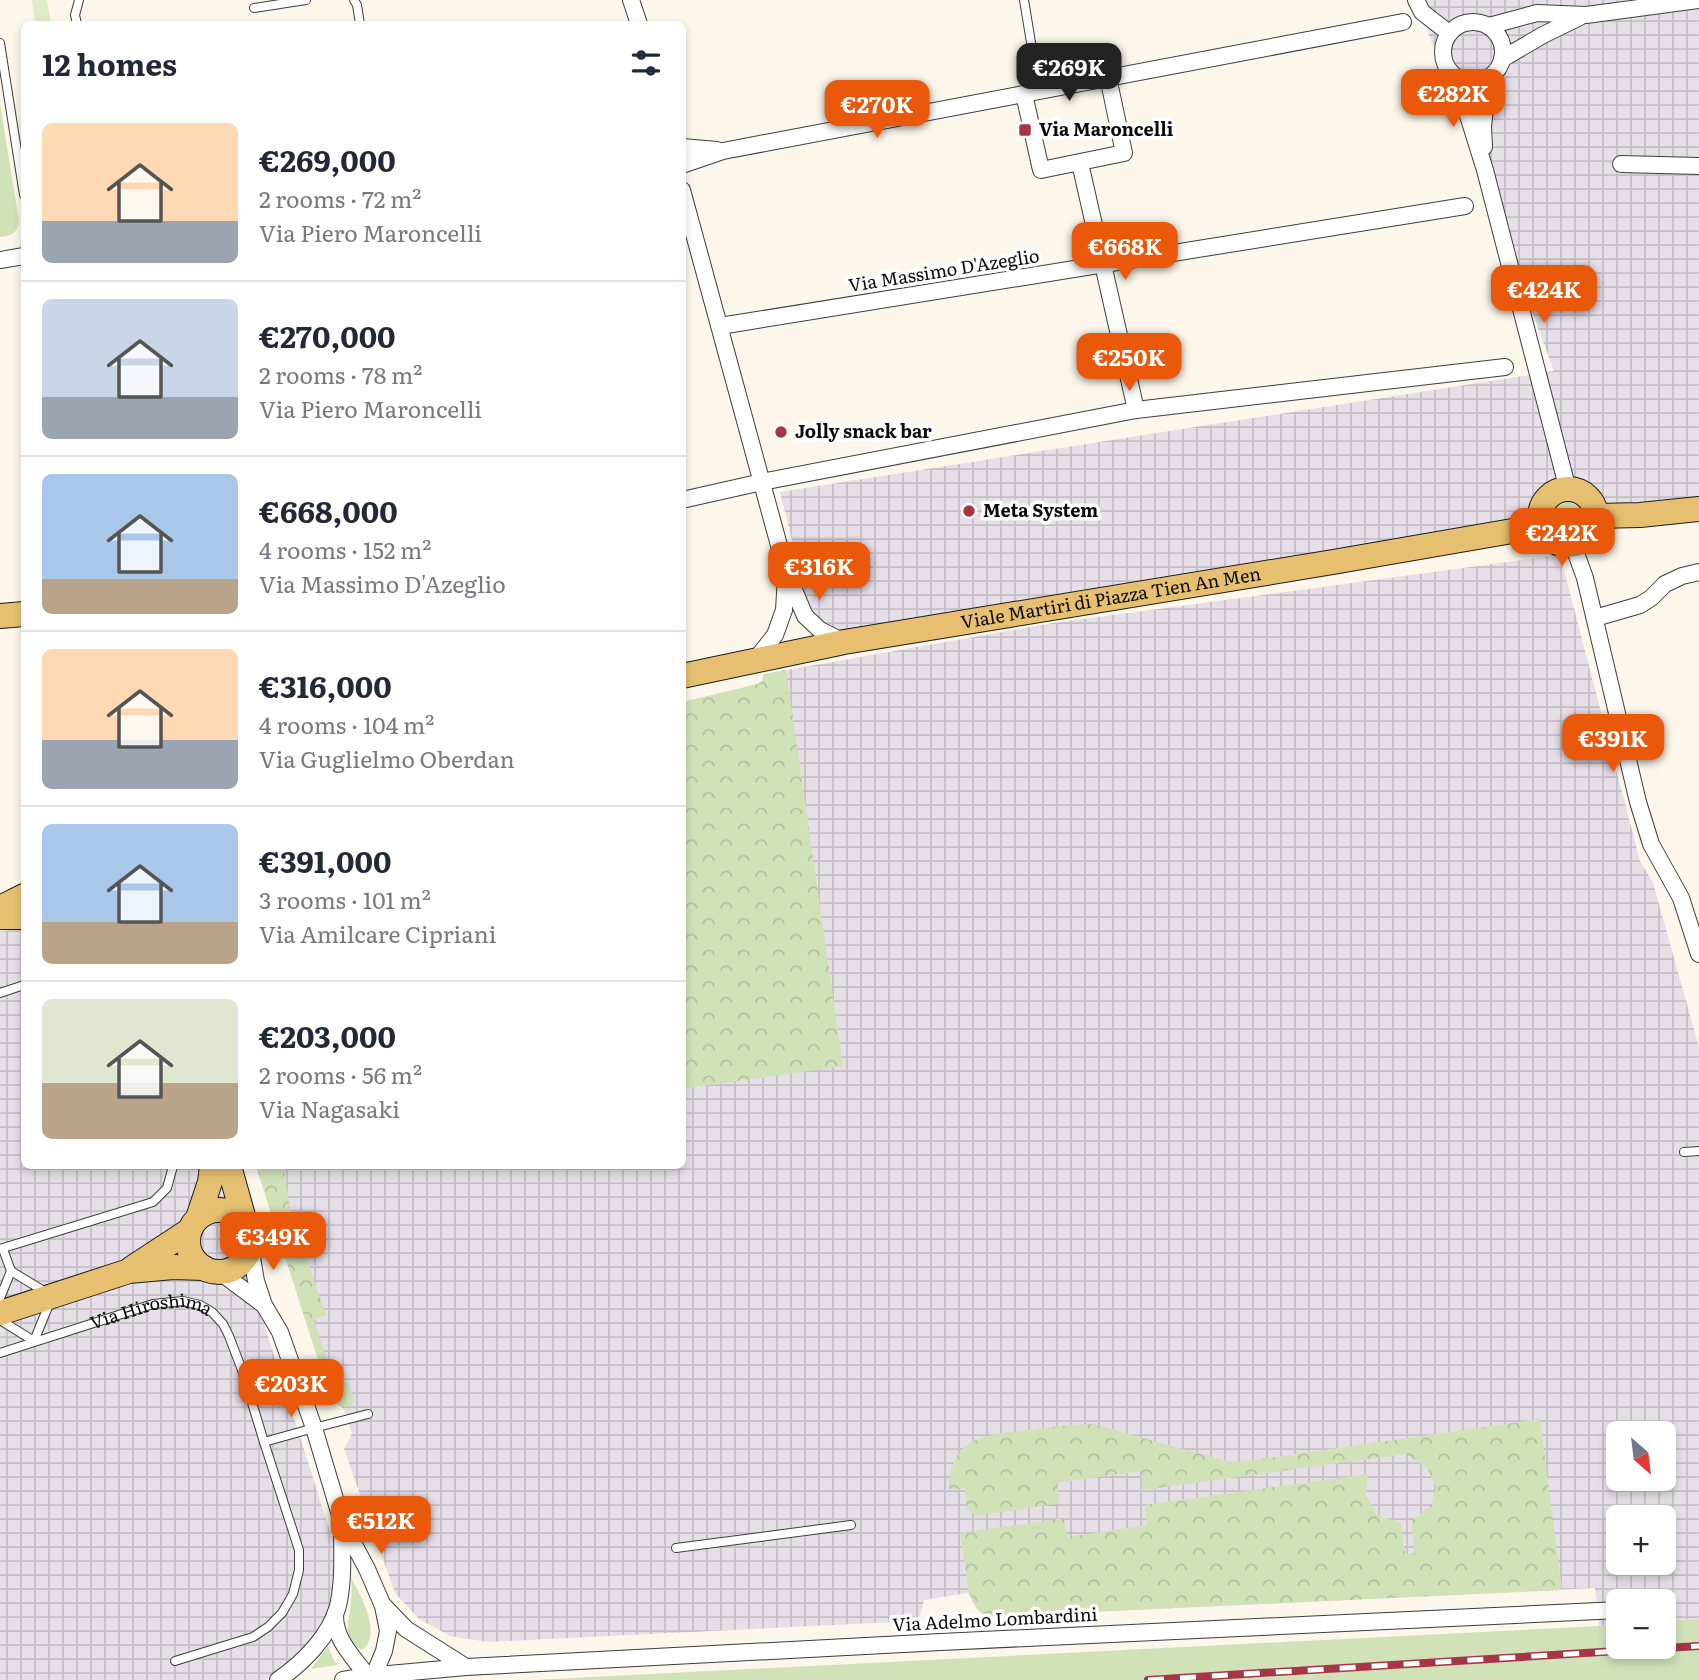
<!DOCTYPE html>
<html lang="en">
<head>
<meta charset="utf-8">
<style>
  body { margin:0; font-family:Literata,serif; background:#f2f2f3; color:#1f2937; height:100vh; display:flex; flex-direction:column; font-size:26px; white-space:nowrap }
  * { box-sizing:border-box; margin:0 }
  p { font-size:23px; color:#747a83 }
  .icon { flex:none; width:38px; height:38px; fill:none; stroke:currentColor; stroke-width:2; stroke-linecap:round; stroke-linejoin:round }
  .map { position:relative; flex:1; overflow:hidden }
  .details { position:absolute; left:21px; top:21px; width:665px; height:1148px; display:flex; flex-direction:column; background:#fff; border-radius:10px; box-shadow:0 4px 10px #0003 }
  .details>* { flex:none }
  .needle { width:46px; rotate:152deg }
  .tools { position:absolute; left:1606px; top:1421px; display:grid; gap:14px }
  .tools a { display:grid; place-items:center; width:70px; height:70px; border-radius:10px; background:#fff; box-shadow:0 4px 10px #0003; font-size:35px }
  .price { position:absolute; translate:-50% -60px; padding:0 16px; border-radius:14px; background:#ea580c; color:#fff; font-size:23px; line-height:46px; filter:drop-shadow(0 2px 4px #0008) }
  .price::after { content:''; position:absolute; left:50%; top:42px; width:21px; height:16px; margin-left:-10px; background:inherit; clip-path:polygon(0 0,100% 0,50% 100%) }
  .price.active { background:#222; color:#fff }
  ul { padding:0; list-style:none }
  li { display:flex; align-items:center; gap:21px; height:175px; padding:0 21px }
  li+li { border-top:2px solid #e0e1e3 }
  li span { display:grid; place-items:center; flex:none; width:196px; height:140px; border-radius:10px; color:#555 }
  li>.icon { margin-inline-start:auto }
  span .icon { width:84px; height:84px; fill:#fffc; stroke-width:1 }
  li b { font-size:30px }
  h2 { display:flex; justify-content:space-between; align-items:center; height:84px; padding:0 21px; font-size:30px }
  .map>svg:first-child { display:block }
  .industrial { fill:url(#industrial-grid); fill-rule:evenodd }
  .grass { fill:#d1e2b9 }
  .park { fill:url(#park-crowns) }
  .pitch { fill:#e1eac9 }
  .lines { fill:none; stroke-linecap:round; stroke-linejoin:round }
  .service-casing { stroke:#3d3d3d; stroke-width:10 }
  .minor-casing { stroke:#3d3d3d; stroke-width:18 }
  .primary-casing { stroke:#1b1b1b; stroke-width:26 }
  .service { stroke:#fff; stroke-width:8 }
  .minor { stroke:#fff; stroke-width:16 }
  .primary { stroke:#e6c070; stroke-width:24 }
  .rail-casing { stroke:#a73544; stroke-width:8 }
  .rail { stroke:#fff; stroke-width:5; stroke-dasharray:16; stroke-linecap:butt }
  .poi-dot { fill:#a73544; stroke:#fff; stroke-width:2.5 }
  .labels { text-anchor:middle; stroke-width:7; stroke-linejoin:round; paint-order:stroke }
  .poi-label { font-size:18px; font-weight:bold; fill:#0a0a0a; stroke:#fff; text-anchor:start }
  .street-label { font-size:18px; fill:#0a0a0a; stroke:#fff }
</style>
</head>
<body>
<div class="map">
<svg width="1699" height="1680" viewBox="0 0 1699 1680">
  <defs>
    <pattern id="industrial-grid" width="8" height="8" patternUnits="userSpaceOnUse" patternTransform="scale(1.75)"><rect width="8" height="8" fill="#e7dfe8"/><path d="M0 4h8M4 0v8" fill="none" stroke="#c5bec6"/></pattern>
    <pattern id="park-crowns" width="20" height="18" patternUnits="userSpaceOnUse" patternTransform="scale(1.75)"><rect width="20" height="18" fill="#d1e2b9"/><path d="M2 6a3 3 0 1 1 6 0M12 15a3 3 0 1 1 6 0" fill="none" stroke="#b2c19e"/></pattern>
  </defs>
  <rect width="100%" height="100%" fill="#fcf7ea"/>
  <g class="industrial">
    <path d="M1416 0H1699V498L1635 502 854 633 823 625 809 609 780 492 1554 371Z"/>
    <path d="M1560 555 1640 861 1653 883 1699 1047V1619L1664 1621V1601H1619V1625L1599 1626 1595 1588 986 1617 977 1609 968 1593 924 1600 920 1614 916 1621 488 1642 450 1636 419 1619 395 1593 344 1449 352 1433 343 1408 331 1400 256 1166H682L683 702 758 684 762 681 764 674 1053 623ZM1619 1433H1664V1479H1619ZM1619 1517H1664V1563H1619Z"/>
    <path d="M24 926V1166H214L334 1544 336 1578 332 1605 318 1633 301 1654 273 1677 263 1680H0V932Z"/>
  </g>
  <g class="grass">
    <path d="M0 104 19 221C18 233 11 236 0 237Z"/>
    <circle cx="1568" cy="517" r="20"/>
    <path d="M351 1578C361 1595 383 1636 362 1650 341 1638 349 1621 351 1602 352 1594 352 1586 351 1578Z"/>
    <path d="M1699 1619V1680H533L1619 1625V1647H1664V1621Z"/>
    <path d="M328 1646 333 1659 338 1665 311 1669Z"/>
  </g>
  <g class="park">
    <path d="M786 670 843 1066 683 1089V702L758 684 762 681 764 674Z"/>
    <path d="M256 1166H283L291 1213 326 1315 314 1320 335 1385 348 1382 354 1400 352 1405 343 1408 331 1400Z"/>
    <path d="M1540 1419 1562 1590 986 1617 977 1609 969 1593 960 1533 1064 1518 1068 1537 1147 1525 1145 1505 1368 1474 1366 1495 1377 1515 1401 1523 1405 1554 1414 1553 1412 1521 1431 1505 1436 1487 1427 1468 1406 1454 1143 1490 1141 1471 1057 1483 1060 1503 977 1516 967 1510 965 1488 949 1489C950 1436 986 1435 1028 1430 1050 1427 1071 1424 1093 1424L1227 1461 1241 1462Z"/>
  </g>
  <path class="pitch" d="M32 0H47L51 24H35Z"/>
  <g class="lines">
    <g class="service-casing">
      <g id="service">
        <path d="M354 0 357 5 360 24"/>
        <path d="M1024 0 1039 91"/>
        <path d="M254 8 306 0"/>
        <path d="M77 24 75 15 79 0"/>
        <path d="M0 43 24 195"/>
        <path d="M0 993 24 985"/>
        <path d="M1684 1152 1699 1151"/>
        <path d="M0 1249 153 1202 167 1188 173 1166"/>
        <path d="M3 1249 11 1271"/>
        <path d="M11 1271 47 1293"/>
        <path d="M0 1298 11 1271"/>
        <path d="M0 1320 34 1341"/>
        <path d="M34 1341 50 1302"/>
        <path id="s1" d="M0 1353 153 1304 183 1301 200 1305 212 1312 223 1324 229 1336 242 1370 264 1442 314 1428 368 1414"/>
        <path d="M676 1548 851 1525"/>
        <path d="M175 1661 253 1637 268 1627 282 1613 293 1594 299 1570V1550L264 1442"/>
      </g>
    </g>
    <g class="minor-casing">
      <g id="minor">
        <path d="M631 0 639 24"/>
        <path d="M1416 0 1422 12 1449 33"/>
        <circle cx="1473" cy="52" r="30"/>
        <path d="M1489 26 1537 13 1586 15 1699 0"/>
        <path d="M1502 59 1543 35 1580 17"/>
        <path d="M1456 77 1485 170 1568 490"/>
        <path d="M1024 94 1041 170 1124 153 1108 77"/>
        <path d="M682 147 717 150"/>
        <path d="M1484 147 1483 127 1488 78"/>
        <path d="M1080 163 1136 410"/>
        <path d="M1621 164 1699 166"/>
        <path d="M682 165 723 151 1403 22"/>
        <path d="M682 190 786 571 805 616 820 630 844 642"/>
        <path d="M0 260 24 256"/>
        <path d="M720 326 1465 206"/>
        <path d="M682 500 762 482 1136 410 1505 367"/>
        <path d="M1573 545 1585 578 1638 802 1651 844 1681 898 1699 954"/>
        <path d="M1595 618 1640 605 1651 598 1665 584 1682 576 1699 572"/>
        <path d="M756 659 775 635 784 610 786 577"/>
        <path d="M250 1246 256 1281 264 1305 280 1332 314 1428 342 1522 367 1569 383 1606 388 1631 384 1651 374 1675"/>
        <path d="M220 1272 264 1305"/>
        <path d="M384 1606 406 1629 466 1667"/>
        <path d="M335 1615C335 1641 353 1656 367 1676"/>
        <path d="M278 1680C303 1663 330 1636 338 1606 344 1580 342 1551 342 1524"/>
        <path d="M343 1680 367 1676 466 1667 941 1642 1619 1610"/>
      </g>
    </g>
    <g class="primary-casing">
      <g id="primary">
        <circle cx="1568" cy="517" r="28"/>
        <path d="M1596 516 1640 515 1699 509"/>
        <path d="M0 616 24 614"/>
        <path id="s2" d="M682 676 844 642 1333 562 1541 526"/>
        <path d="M0 908 24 896"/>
        <path d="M0 917H24"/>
        <path d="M229 1166 245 1223"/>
        <circle cx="219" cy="1241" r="31"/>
        <path d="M198 1218 210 1182 212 1166"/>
        <path d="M132 1268 190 1230"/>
        <path d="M0 1313 129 1271 173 1267 204 1268"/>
      </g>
    </g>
    <use href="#service" class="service"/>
    <use href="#minor" class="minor"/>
    <use href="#primary" class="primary"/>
    <g class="rail-casing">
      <path id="rail" d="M1148 1680 1699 1646"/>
    </g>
    <use href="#rail" class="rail"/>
  </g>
  <g class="poi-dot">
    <rect x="1018" y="123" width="14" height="14" rx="3.5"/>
    <circle cx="781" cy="432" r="7"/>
    <circle cx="969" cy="511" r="7"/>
  </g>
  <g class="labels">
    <g class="poi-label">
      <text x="1039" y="136">Via Maroncelli</text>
      <text x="795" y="438">Jolly snack bar</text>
      <text x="983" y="517">Meta System</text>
    </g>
    <g class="street-label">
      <text transform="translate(944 271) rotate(-9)" y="6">Via Massimo D'Azeglio</text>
      <text dy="6" stroke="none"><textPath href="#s2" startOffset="436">Viale Martiri di Piazza Tien An Men</textPath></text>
      <text dy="6" stroke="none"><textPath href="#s1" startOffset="158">Via Hiroshima</textPath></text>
      <text transform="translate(995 1620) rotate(-3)" y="6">Via Adelmo Lombardini</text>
    </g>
  </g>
</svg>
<div class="tools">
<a><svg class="needle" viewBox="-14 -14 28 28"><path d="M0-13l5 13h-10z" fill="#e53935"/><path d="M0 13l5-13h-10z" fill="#747a83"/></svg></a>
<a>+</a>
<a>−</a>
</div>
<b class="price active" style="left:1069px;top:103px">€269K</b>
<b class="price" style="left:1453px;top:129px">€282K</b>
<b class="price" style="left:877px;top:140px">€270K</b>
<b class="price" style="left:1125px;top:282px">€668K</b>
<b class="price" style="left:1544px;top:325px">€424K</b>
<b class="price" style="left:1129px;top:393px">€250K</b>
<b class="price" style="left:1562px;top:568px">€242K</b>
<b class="price" style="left:819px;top:602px">€316K</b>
<b class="price" style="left:1613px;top:774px">€391K</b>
<b class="price" style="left:273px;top:1272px">€349K</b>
<b class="price" style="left:291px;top:1419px">€203K</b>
<b class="price" style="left:381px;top:1556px">€512K</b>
<section class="details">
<h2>12 homes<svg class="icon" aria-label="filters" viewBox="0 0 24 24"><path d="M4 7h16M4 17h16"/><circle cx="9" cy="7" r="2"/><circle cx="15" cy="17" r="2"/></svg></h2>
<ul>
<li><span style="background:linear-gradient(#ffd9b3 70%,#9aa5b1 0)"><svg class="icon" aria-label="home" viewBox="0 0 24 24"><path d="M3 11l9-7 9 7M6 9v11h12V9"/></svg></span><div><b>€269,000</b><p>2 rooms · 72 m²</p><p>Via Piero Maroncelli</p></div></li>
<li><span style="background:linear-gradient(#c9d6e8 70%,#9aa5b1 0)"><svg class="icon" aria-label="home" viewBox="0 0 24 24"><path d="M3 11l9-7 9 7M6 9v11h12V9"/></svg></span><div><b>€270,000</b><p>2 rooms · 78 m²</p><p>Via Piero Maroncelli</p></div></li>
<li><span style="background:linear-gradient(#a9c7e8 75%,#b9a48a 0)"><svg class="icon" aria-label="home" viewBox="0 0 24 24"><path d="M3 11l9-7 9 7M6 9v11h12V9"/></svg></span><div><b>€668,000</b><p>4 rooms · 152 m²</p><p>Via Massimo D'Azeglio</p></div></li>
<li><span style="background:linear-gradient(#ffd9b3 65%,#9aa5b1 0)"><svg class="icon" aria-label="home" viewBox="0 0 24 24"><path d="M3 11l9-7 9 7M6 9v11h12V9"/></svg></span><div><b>€316,000</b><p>4 rooms · 104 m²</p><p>Via Guglielmo Oberdan</p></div></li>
<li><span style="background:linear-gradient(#a9c7e8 70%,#b9a48a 0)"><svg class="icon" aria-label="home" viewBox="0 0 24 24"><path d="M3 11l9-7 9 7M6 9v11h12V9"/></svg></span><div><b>€391,000</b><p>3 rooms · 101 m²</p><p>Via Amilcare Cipriani</p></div></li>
<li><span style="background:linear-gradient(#dfe7d0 60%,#b9a48a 0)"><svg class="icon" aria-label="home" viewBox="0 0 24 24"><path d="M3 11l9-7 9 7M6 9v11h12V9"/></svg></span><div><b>€203,000</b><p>2 rooms · 56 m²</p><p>Via Nagasaki</p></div></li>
</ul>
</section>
</div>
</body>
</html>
